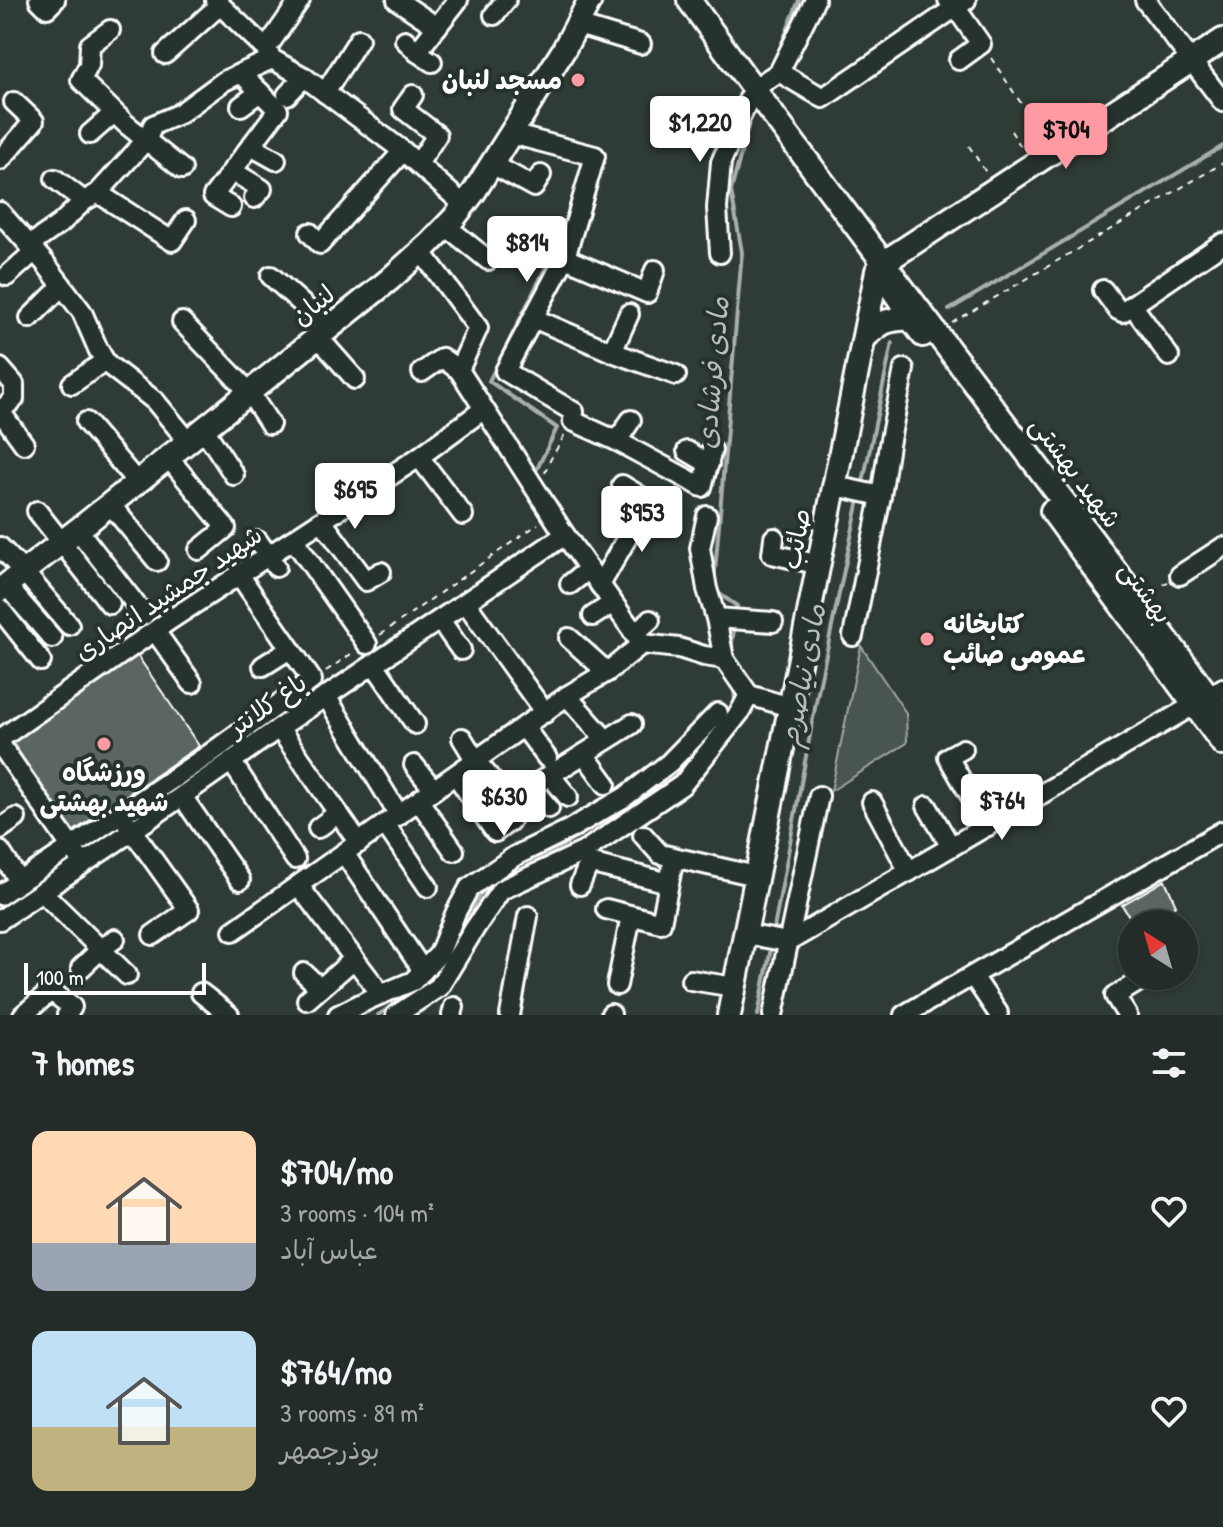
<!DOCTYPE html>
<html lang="en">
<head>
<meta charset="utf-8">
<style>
  body { margin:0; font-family:"Patrick Hand","Playpen Sans Arabic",sans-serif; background:#2b3430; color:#f1f3f6; height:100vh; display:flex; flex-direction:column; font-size:30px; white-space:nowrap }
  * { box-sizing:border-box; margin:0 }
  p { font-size:26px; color:#a3a7a8 }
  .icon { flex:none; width:44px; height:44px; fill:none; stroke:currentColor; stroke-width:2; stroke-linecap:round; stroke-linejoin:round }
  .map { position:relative; height:1015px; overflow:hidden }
  .panel { display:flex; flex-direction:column; background:#232c28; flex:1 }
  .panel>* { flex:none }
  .needle { width:52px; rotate:323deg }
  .buttons { position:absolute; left:1118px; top:910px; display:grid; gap:16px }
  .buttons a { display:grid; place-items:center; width:80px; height:80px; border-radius:50%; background:#232c28; box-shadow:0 2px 6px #0004,0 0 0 2px #404845; font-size:40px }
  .scale { position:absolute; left:24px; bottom:20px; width:182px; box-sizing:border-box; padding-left:8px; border:4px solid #fff; border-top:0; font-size:22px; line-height:28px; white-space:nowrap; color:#fff; -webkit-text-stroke:6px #26332d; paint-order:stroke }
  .price { position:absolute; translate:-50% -68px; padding:0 18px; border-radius:8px; background:#fff; color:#222; font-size:26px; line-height:52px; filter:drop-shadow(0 2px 4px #0008) }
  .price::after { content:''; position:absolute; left:50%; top:48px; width:24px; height:18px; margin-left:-12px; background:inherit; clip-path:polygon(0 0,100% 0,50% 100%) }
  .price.active { background:#ff9aa2; color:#111 }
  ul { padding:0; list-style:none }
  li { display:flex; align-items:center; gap:24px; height:200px; padding:0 32px }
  li span { display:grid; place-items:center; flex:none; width:224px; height:160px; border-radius:16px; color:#555 }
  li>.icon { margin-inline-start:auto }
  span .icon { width:96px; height:96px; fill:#fffc; stroke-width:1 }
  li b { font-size:34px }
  h2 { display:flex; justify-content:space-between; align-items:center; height:96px; padding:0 32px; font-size:34px }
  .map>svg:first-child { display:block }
  .green { fill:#4a544f; stroke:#a4aaa7; stroke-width:2 }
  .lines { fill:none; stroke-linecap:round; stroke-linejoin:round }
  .stream { stroke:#a9afac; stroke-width:4 }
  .building { fill:#5b6661; stroke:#fff; stroke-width:2 }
  .minor-casing { stroke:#fff; stroke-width:24 }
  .major-casing { stroke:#fff; stroke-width:28 }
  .path { stroke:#fff; stroke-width:2; stroke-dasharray:6 6; stroke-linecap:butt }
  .minor { stroke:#26332d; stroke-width:18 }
  .major { stroke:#26332d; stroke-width:22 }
  .poi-dot { fill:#ff9aa2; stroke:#26332d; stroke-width:3 }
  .labels { text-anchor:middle; stroke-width:8; stroke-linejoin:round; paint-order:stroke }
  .poi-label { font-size:26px; font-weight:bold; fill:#fff; stroke:#26332d; text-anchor:end }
  .street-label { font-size:26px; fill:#fff; stroke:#26332d }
  .water-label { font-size:28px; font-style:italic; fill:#b8bcba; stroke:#26332d }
</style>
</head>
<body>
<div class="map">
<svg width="1223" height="1015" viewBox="0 0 1223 1015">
  <rect width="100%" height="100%" fill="#2f3b35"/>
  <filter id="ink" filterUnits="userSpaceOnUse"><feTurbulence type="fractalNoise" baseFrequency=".0125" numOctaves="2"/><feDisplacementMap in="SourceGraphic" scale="16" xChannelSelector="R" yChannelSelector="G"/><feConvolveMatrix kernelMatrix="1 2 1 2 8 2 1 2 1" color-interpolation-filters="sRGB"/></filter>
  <g filter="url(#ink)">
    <path class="green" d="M861 646 906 713 907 743 831 791Z"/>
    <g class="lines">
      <g class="stream">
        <path d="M775 61 799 0"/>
        <path d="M949 310 1223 146"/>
        <path d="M535 473 557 428 489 381 560 239"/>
        <path d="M862 487 892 343"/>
        <path d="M714 583 742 252 731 191 748 127"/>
        <path d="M715 591 737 606 736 615"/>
        <path d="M403 634 552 532"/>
        <path d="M733 658 732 643 735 623"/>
        <path d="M723 718 735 705 734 687"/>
        <path d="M132 819 227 754"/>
        <path d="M82 852 121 826"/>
        <path d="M514 874 658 790 696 748"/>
        <path d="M0 907 71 860"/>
        <path d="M773 934 817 697 860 495"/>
        <path d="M452 943 481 893 496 885"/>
        <path d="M428 984 440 965"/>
        <path d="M378 1015 413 993"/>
        <path d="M758 1015 772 943"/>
      </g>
    </g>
    <g class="building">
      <path d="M137 655 199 746 71 833 8 742Z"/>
      <path d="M1165 880 1176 905 1140 924H1134L1122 905Z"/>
    </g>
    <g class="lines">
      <g class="minor-casing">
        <g id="minor">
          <path d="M39 0 47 8 55 0"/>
          <path d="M215 0 266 49 272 59 304 77 403 151 464 205"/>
          <path d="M397 0 437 27"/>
          <path d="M948 0 956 8 981 44 959 60"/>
          <path d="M1145 0 1223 102"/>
          <path d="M494 15 506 0"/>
          <path d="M578 25 641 44"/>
          <path d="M110 30 90 45 89 65 81 80 126 124 182 169"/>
          <path d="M405 40 417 52 432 62"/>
          <path d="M266 49 300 0"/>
          <path d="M417 52 458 0"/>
          <path d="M165 54 220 5"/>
          <path d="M779 72 823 98 966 0"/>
          <path d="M325 93 359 39"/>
          <path d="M287 95 304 77"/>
          <path d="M413 95 403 109 437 135 418 164"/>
          <path d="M241 106 260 92"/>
          <path d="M90 134 114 113"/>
          <path d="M511 134 595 156 565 258 505 371 574 412 573 421 617 441 702 487 712 450"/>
          <path d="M251 146 276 160"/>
          <path d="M0 160 34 121 14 102"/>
          <path d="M492 164 534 187 541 175"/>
          <path d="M232 171 262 189 254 198"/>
          <path d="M55 179 84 201"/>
          <path d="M98 193 172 241 186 220"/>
          <path d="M231 207 213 196 278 110 241 73"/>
          <path d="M0 212 45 263 82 312 98 349 106 363 155 401 188 441"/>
          <path d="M446 226 488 260"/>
          <path d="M310 233 320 244 403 151"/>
          <path d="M30 245 61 223 84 201 98 193 147 139 153 125 179 114 224 81 272 59"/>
          <path d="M421 251 478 328 459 370 565 535 642 644 679 648 704 656 724 659"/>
          <path d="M720 253 717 208 721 162 753 89 779 72 815 0"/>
          <path d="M565 258 647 293 655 270"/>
          <path d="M877 271 910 318"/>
          <path d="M7 276 35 251"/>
          <path d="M271 276 329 328"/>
          <path d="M1103 290 1118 310 1122 312 1223 243"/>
          <path d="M1133 306 1169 356"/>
          <path d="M30 318 62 286"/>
          <path d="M533 318 612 352 676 375"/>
          <path d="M182 322 249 392 270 424"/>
          <path d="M318 337 355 379"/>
          <path d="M612 352 629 314"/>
          <path d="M0 368 14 384V399L0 411 24 444"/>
          <path d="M422 372 442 358 459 370"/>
          <path d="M72 384 105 361"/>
          <path d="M86 422 137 482"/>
          <path d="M204 429 234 475"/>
          <path d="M617 441 631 420"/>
          <path d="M687 451 709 464"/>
          <path d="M168 457 226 528 199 550"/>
          <path d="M419 457 463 515"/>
          <path d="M835 486 881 496"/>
          <path d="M110 504 157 561"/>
          <path d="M37 511 110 604"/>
          <path d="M707 516 700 548 707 589 716 618 724 659 749 695"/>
          <path d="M322 521 366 581 381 572"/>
          <path d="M78 530 144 615"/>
          <path d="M774 538 772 554 820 565"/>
          <path d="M294 540 367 644"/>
          <path d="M258 541 276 567"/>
          <path d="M0 547 24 572 69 625"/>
          <path d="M1180 575 1223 547"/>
          <path d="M570 584 589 569"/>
          <path d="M6 585 52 638"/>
          <path d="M600 585 648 501 622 485"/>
          <path d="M466 603 545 713"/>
          <path d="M0 609 41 661"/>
          <path d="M593 616 613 603"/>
          <path d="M716 618 773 622"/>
          <path d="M440 620 461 650"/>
          <path d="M155 631 192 683"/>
          <path d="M634 634 650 620"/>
          <path d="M853 636 881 496 889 445 904 369"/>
          <path d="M569 638 607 672"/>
          <path d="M374 664 415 724"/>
          <path d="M263 666 290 649"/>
          <path d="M749 695 790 707"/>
          <path d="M326 696 399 815"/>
          <path d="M567 696 606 740"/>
          <path d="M1209 697 1223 688"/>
          <path d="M524 727 547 758"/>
          <path d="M279 728 359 843"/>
          <path d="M462 738 476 761 495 784"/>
          <path d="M0 739 170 620 419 457 484 409"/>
          <path d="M0 744 78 857"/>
          <path d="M963 749 948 757 988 826"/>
          <path d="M584 754 606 784"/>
          <path d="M231 761 295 859"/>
          <path d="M414 765 434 790"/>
          <path d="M456 775 495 832 510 821"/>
          <path d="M550 775 568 797"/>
          <path d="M182 796 240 880"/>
          <path d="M419 801 454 851"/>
          <path d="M872 802 909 872"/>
          <path d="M927 806 951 847"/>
          <path d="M549 808 531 787 632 724"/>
          <path d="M127 823 189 910 153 935"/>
          <path d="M385 824 428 887"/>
          <path d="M318 828 338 813"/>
          <path d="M0 829 16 818"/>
          <path d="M643 835 660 854 756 876"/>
          <path d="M0 851 20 882"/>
          <path d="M344 853 423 971"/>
          <path d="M580 885 589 863 669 883"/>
          <path d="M299 886 381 994"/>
          <path d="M42 892 127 975"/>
          <path d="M0 895 208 755 312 680 240 576"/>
          <path d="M606 909 661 923 674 858"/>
          <path d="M0 920 132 831 279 728 565 535"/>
          <path d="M233 931 567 696 607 672 642 644"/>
          <path d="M745 934 788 942"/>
          <path d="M788 942 1194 705"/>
          <path d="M81 968 101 949 115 939"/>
          <path d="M304 973 320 988"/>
          <path d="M973 976 998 1013"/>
          <path d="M691 980 734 987"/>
          <path d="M617 985 631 916"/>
          <path d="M201 993 229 1015"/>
          <path d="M307 1000 354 959"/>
          <path d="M23 1015 51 991 72 1007 67 1015"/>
          <path d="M338 1015 370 999 413 981 439 954 456 912 469 888 515 856 570 829 625 797 669 763 718 713"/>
          <path d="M396 1015 439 987 475 928 501 890 583 852 682 785 740 712 749 695"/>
          <path d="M452 1015 454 1007"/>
          <path d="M510 1015 528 916"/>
          <path d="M611 1015V1014"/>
          <path d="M773 1015 819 796"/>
          <path d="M904 1015 1223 831"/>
          <path d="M1127 1015 1115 996 1148 976"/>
        </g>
      </g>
      <g class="major-casing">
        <g id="major">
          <path d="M689 0C863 242 1048 475 1223 716"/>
          <path d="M864 338C883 321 884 320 910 318L923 335"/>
          <path d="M1052 511 1223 744"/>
          <path d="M0 590 89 521 389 280 429 244 454 218 474 192 563 51 590 0"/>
          <path d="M729 1015 877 271 883 263 1223 40"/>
        </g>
      </g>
      <g class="path">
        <path d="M991 58 1043 136"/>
        <path d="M1011 131 1023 150"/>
        <path d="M969 146 987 174"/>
        <path d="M952 323 1223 163"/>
        <path d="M545 473 548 464 564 436"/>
        <path d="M1153 590 1168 582"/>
        <path d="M380 635 538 524"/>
        <path d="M326 671 354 652"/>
      </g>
      <use href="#minor" class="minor"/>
      <use href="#major" class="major"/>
    </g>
  </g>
  <g class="poi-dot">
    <circle cx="578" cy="80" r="8"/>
    <circle cx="927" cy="639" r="8"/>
    <circle cx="104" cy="744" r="8"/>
  </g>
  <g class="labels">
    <g class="poi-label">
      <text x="562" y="89">مسجد لنبان</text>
      <text x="943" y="633" text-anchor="start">کتابخانه<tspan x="943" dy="30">عمومی صائب</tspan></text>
      <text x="104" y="781" text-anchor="middle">ورزشگاه<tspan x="104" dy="30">شهید بهشتی</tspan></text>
    </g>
    <g class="street-label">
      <text transform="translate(313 305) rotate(-39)" y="9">لنبان</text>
      <text transform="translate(1076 472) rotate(53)" y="9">شهید بهشتی</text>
      <text transform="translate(796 539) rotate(-79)" y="9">صائب</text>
      <text transform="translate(1146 592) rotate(54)" y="9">بهشتی</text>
      <text transform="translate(168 593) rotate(-34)" y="9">شهید جمشید انصاری</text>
      <text transform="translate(267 705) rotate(-35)" y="9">باغ کلانتر</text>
    </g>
    <g class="water-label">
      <text transform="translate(712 373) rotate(-85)" y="10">مادی فرشادی</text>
      <text transform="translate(802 675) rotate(-79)" y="10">مادی نیاصرم</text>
    </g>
  </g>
</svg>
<div class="buttons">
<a><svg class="needle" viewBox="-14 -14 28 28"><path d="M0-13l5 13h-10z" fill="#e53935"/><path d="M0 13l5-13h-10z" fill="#a3a7a8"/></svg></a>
</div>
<div class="scale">100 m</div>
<b class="price" style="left:700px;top:164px">$1,220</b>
<b class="price active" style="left:1066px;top:171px">$704</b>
<b class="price" style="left:527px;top:284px">$814</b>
<b class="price" style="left:355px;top:531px">$695</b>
<b class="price" style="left:642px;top:554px">$953</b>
<b class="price" style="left:504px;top:838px">$630</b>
<b class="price" style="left:1002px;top:842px">$764</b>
</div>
<section class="panel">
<h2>7 homes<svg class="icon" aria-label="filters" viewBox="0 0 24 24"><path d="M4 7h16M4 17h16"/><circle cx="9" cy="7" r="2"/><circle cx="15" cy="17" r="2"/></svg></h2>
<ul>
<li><span style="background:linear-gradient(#ffd9b3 70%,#9aa5b1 0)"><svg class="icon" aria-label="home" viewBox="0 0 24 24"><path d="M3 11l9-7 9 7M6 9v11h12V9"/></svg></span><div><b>$704/mo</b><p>3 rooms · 104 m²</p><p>عباس آباد</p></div><svg class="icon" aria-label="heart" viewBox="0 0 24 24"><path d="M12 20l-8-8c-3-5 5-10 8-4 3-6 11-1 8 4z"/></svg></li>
<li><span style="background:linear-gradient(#bfe0f5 60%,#c2b280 0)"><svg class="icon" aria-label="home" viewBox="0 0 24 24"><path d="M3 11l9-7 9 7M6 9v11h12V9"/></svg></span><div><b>$764/mo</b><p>3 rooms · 89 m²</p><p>بوذرجمهر</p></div><svg class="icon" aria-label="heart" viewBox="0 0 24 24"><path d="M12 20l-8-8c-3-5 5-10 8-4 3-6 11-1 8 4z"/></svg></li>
</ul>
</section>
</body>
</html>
